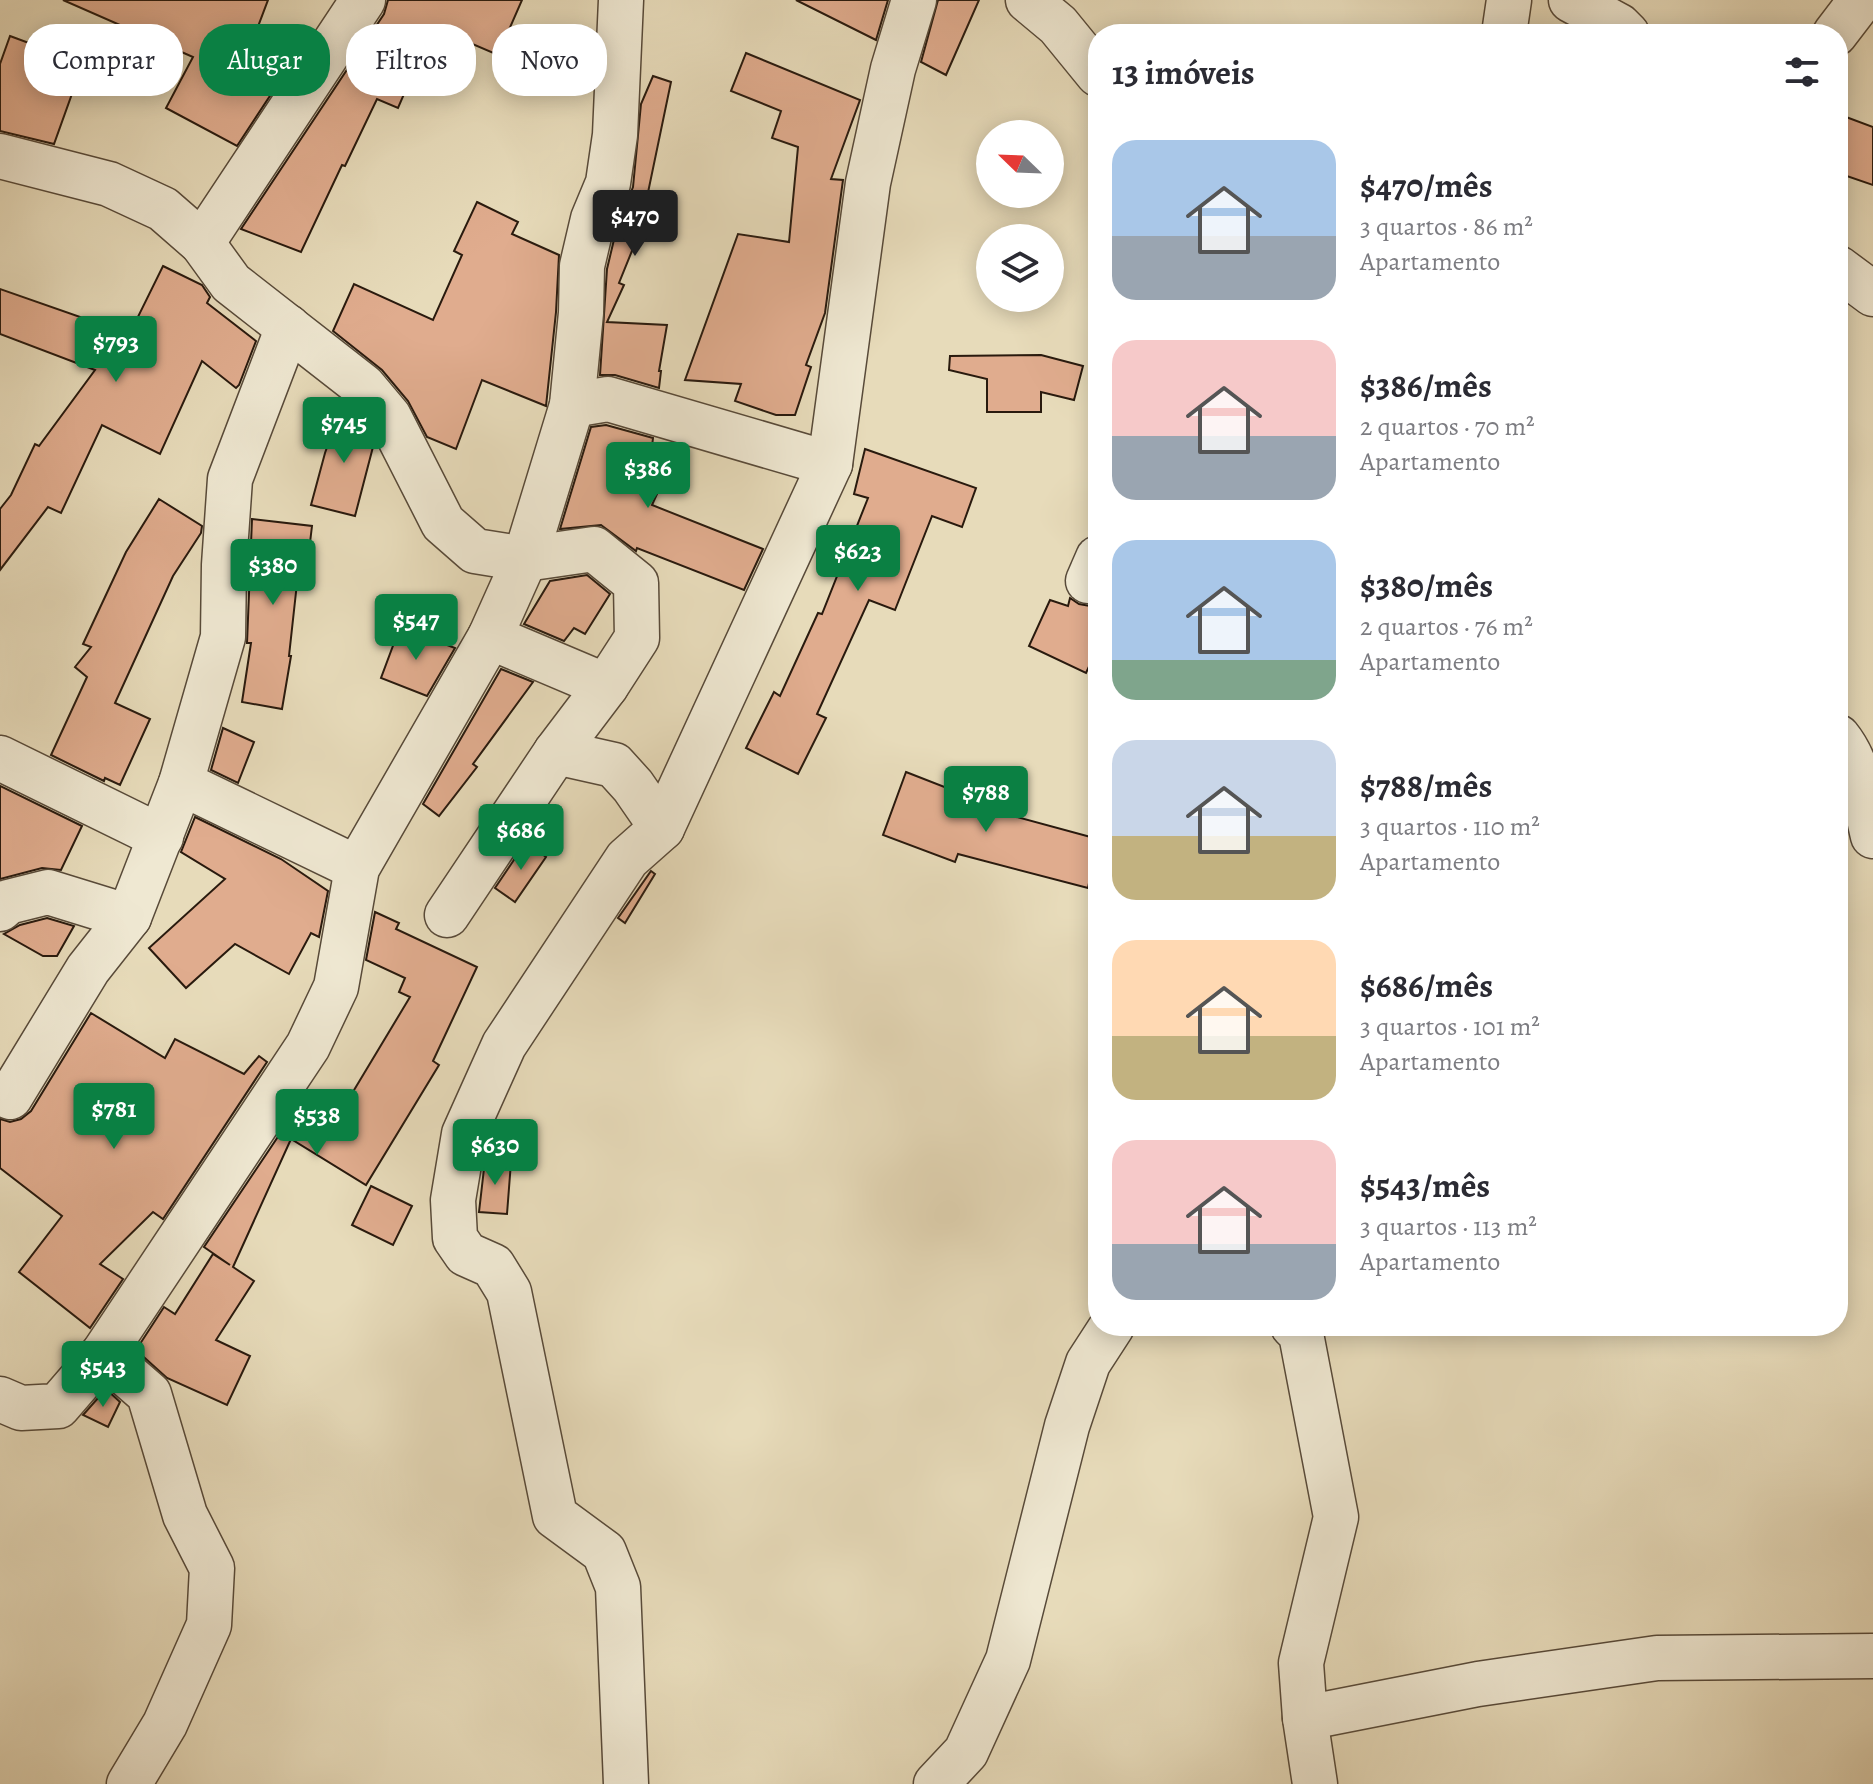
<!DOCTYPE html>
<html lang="pt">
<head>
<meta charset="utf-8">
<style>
  body { margin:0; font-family:Alegreya,serif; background:#f2f2f3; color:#2b2b33; height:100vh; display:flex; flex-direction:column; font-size:30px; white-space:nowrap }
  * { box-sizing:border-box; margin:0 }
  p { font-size:26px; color:#7c7c81 }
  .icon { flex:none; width:44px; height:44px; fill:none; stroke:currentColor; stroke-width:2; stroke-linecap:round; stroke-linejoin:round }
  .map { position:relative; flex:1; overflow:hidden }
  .panel { position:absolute; left:1088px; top:24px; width:760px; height:1312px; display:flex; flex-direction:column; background:#fff; border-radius:32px; box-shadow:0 4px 20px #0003 }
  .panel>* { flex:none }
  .guide { position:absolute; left:24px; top:24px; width:760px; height:72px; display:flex; gap:16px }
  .needle { width:52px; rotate:293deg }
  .controls { position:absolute; left:976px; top:120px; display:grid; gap:16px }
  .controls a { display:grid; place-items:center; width:88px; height:88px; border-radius:50%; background:#fff; box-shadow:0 4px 20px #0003; font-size:40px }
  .price { position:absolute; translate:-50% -68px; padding:0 18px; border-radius:8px; background:#0b8043; color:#fff; font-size:26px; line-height:52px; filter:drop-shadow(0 2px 4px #0008) }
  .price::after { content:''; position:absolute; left:50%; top:48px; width:24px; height:18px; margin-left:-12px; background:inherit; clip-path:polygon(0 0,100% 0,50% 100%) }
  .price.active { background:#222; color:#fff }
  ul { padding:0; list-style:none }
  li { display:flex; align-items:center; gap:24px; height:200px; padding:0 24px }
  li span { display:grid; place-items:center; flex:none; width:224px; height:160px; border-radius:24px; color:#555 }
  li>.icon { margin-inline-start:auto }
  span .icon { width:96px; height:96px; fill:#fffc; stroke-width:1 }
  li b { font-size:34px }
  h2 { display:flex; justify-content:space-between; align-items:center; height:96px; padding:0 24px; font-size:34px }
  .chip { padding:0 28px; border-radius:32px; background:#fff; box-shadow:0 4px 20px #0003; font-size:28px; line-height:72px }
  .chip.active { background:#0b8043; color:#fff }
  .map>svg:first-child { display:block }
  .building { fill:#e0ac8e; stroke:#291a0e; stroke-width:2 }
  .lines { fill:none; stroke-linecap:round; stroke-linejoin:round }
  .minor-casing { stroke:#584a39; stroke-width:47 }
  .minor { stroke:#efe8d2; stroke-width:44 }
</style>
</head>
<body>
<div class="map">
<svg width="1873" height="1784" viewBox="0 0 1873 1784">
  <rect width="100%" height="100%" fill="#e7dbba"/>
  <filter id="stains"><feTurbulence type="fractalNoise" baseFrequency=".0025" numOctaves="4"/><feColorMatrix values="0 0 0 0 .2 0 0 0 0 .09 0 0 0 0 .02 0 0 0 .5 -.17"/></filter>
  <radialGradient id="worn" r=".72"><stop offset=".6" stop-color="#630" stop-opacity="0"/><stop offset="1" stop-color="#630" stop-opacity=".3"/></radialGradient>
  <g class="building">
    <path d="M63 0H268L248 53 285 73 237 146 166 108 193 57Z"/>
    <path d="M388 0H522L498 55 433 27 398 108 377 99 345 166 342 165 301 252 241 229 384 14Z"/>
    <path d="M796 0H888L876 40Z"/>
    <path d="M938 0H979L946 75 921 62Z"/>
    <path d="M10 36 83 63 54 144 0 131V64Z"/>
    <path d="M746 53 860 100 831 179 843 180 825 313 806 365 811 367 795 415H776L735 401 741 384 685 380 738 234 789 242 798 147 772 138 781 111 731 91Z"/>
    <path d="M653 76 671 82 640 231 619 283 624 285 607 322 667 325 659 371H661L659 388 615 375H600L607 269 617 227 633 187 641 104Z"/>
    <path d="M1838 114 1873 127V185L1838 173Z"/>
    <path d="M477 202 518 222 512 234 559 255 556 312 546 406 482 380 456 449 427 437 408 401 382 370 333 331 354 284 433 320 462 255 454 251Z"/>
    <path d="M163 266 202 285 210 297 207 303 256 341 239 385 236 388 202 361 160 454 102 425 61 513 48 507 0 570V509L11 495 35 444 39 446 95 370 0 334V289L123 332 130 323 134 325Z"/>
    <path d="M1041 355 1083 366 1074 400 1041 392V412H987V379L949 370 950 356Z"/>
    <path d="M343 402 368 431 374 443 355 516 311 505 325 453Z"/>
    <path d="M606 425 653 438 647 489 657 494 652 505 763 549 744 590 637 548 636 551 601 525 560 529 591 427Z"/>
    <path d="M865 449 976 488 962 527 932 516 895 610 869 600 817 714 826 718 798 774 746 748 774 692 780 696 818 613 822 614 868 498 854 494Z"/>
    <path d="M159 499 202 526 201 533 173 576 115 703 150 719 120 785 105 778 104 781 51 755 87 677 75 667 91 647 83 644 126 552Z"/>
    <path d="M252 519 312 526 305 584 297 583 289 656H291L282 709 242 702 251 643H247Z"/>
    <path d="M587 575 610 594 585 634 574 628 564 641 524 624 550 581Z"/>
    <path d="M1070 598 1079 604 1090 606 1098 603V647L1086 673 1029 646 1050 600 1068 606Z"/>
    <path d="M400 627 455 648 427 696 381 678Z"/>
    <path d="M501 669 533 682 473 764 477 767 439 816 423 804Z"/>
    <path d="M223 728 254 742 238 783 211 770Z"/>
    <path d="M906 772 978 800 976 806 1098 839 1088 888 958 854 955 862 883 835Z"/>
    <path d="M0 786 82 826 61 870 42 868 0 879Z"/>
    <path d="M195 817 281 859 328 891 319 937 311 933 289 974 235 944 186 988 149 948 225 879 181 852Z"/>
    <path d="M526 842 546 857 515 902 495 888Z"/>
    <path d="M651 871 655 874 625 923 618 918Z"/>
    <path d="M375 912 399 923 396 929 477 967 433 1061 439 1065 366 1185 291 1139 233 1267 254 1281 216 1340 250 1356 227 1405 167 1378 136 1350 164 1307 175 1314 213 1254 230 1265 204 1247 306 1095 336 1120 410 997 399 992 405 978 366 960Z"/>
    <path d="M47 918 74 926 57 956H43L4 934 20 925Z"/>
    <path d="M91 1013 165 1058 175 1039 244 1074 259 1056 267 1062 163 1219 153 1212 100 1264 123 1279 90 1328 19 1272 62 1216 0 1168V1119L10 1122 21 1119 31 1111Z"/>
    <path d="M485 1160 511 1162 507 1214 479 1212Z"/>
    <path d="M371 1186 412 1206 393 1245 352 1225Z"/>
    <path d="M106 1389 120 1402 108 1427 83 1415Z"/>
  </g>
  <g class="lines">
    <g class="minor-casing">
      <g id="minor">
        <path d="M1028 0 1058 25 1098 74"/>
        <path d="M1571 0 1619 26 1627 34"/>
        <path d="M1504 34 1509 0"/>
        <path d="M1835 34 1861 0"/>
        <path d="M0 156 109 184 163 209 202 243 363 0"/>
        <path d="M202 243 231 283 363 386 389 417 443 523 475 551 525 559 594 549 636 583 637 638 606 686 556 752 447 915"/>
        <path d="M1838 268 1873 294"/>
        <path d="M572 405 608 399 830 464"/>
        <path d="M1088 581 1098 558"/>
        <path d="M490 637 606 686"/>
        <path d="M1838 737C1860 764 1865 803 1873 836"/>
        <path d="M556 752 614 765 633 786 662 828"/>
        <path d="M0 758 161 837"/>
        <path d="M181 783 357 868"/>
        <path d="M0 909 8 902 48 892 129 917"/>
        <path d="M10 1097 88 969 129 917 181 783 223 637 224 565 230 479 288 327"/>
        <path d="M1293 1326 1301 1334 1336 1517 1301 1663 1305 1718 1478 1684 1657 1658 1873 1656"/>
        <path d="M103 1354 149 1394 185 1515 212 1568 209 1625 165 1724 129 1784"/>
        <path d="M0 1399 21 1408 58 1406 103 1354 308 1046 336 987 357 868 490 637 525 559 572 405 581 313 582 266 593 219 608 183 615 135 621 0"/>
        <path d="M1305 1718 1315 1784"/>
        <path d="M626 1784 618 1587 604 1552 555 1516 509 1292 493 1266 466 1254 455 1238 453 1200 464 1134 504 1045 627 859 662 828 830 464 868 183 893 69 914 0"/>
        <path d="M936 1784 966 1752 1008 1660 1067 1426 1088 1363 1112 1326"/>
      </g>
    </g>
    <use href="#minor" class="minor"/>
  </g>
  <rect width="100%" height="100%" filter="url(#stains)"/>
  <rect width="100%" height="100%" fill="url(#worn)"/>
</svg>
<div class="controls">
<a><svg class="needle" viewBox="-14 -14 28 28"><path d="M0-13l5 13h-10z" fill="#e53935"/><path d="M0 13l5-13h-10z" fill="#7c7c81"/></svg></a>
<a><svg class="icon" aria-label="layers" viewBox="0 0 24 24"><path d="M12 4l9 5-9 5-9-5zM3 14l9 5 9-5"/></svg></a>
</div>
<b class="price active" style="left:635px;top:258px">$470</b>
<b class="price" style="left:116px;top:384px">$793</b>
<b class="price" style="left:344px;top:465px">$745</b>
<b class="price" style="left:648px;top:510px">$386</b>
<b class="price" style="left:858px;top:593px">$623</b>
<b class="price" style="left:273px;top:607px">$380</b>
<b class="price" style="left:416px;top:662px">$547</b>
<b class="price" style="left:986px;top:834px">$788</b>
<b class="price" style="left:521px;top:872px">$686</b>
<b class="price" style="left:114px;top:1151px">$781</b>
<b class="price" style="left:317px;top:1157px">$538</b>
<b class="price" style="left:495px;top:1187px">$630</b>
<b class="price" style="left:103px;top:1409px">$543</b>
<div class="guide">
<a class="chip">Comprar</a>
<a class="chip active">Alugar</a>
<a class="chip">Filtros</a>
<a class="chip">Novo</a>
</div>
<section class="panel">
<h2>13 imóveis<svg class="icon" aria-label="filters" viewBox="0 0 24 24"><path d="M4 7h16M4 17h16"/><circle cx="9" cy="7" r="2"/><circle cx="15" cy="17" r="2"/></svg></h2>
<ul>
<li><span style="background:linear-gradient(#a9c7e8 60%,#9aa5b1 0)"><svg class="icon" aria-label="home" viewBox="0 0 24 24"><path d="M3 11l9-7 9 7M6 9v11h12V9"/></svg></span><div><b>$470/mês</b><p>3 quartos · 86 m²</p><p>Apartamento</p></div></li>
<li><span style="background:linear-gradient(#f6c9c9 60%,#9aa5b1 0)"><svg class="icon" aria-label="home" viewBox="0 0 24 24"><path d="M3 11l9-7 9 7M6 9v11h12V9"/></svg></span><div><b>$386/mês</b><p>2 quartos · 70 m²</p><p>Apartamento</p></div></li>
<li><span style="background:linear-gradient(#a9c7e8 75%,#7fa58c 0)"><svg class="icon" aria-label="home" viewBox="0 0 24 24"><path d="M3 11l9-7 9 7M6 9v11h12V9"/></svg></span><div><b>$380/mês</b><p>2 quartos · 76 m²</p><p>Apartamento</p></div></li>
<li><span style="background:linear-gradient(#c9d6e8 60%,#c2b280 0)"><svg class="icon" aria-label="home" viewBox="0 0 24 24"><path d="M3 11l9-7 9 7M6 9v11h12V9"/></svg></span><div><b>$788/mês</b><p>3 quartos · 110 m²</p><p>Apartamento</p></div></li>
<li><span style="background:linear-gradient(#ffd9b3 60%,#c2b280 0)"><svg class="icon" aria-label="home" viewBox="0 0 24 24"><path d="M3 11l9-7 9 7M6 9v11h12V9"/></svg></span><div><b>$686/mês</b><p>3 quartos · 101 m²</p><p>Apartamento</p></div></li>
<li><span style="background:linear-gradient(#f6c9c9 65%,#9aa5b1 0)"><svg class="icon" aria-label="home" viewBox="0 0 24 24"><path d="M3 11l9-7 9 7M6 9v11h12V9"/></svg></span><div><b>$543/mês</b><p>3 quartos · 113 m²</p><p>Apartamento</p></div></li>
</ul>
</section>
</div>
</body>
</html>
